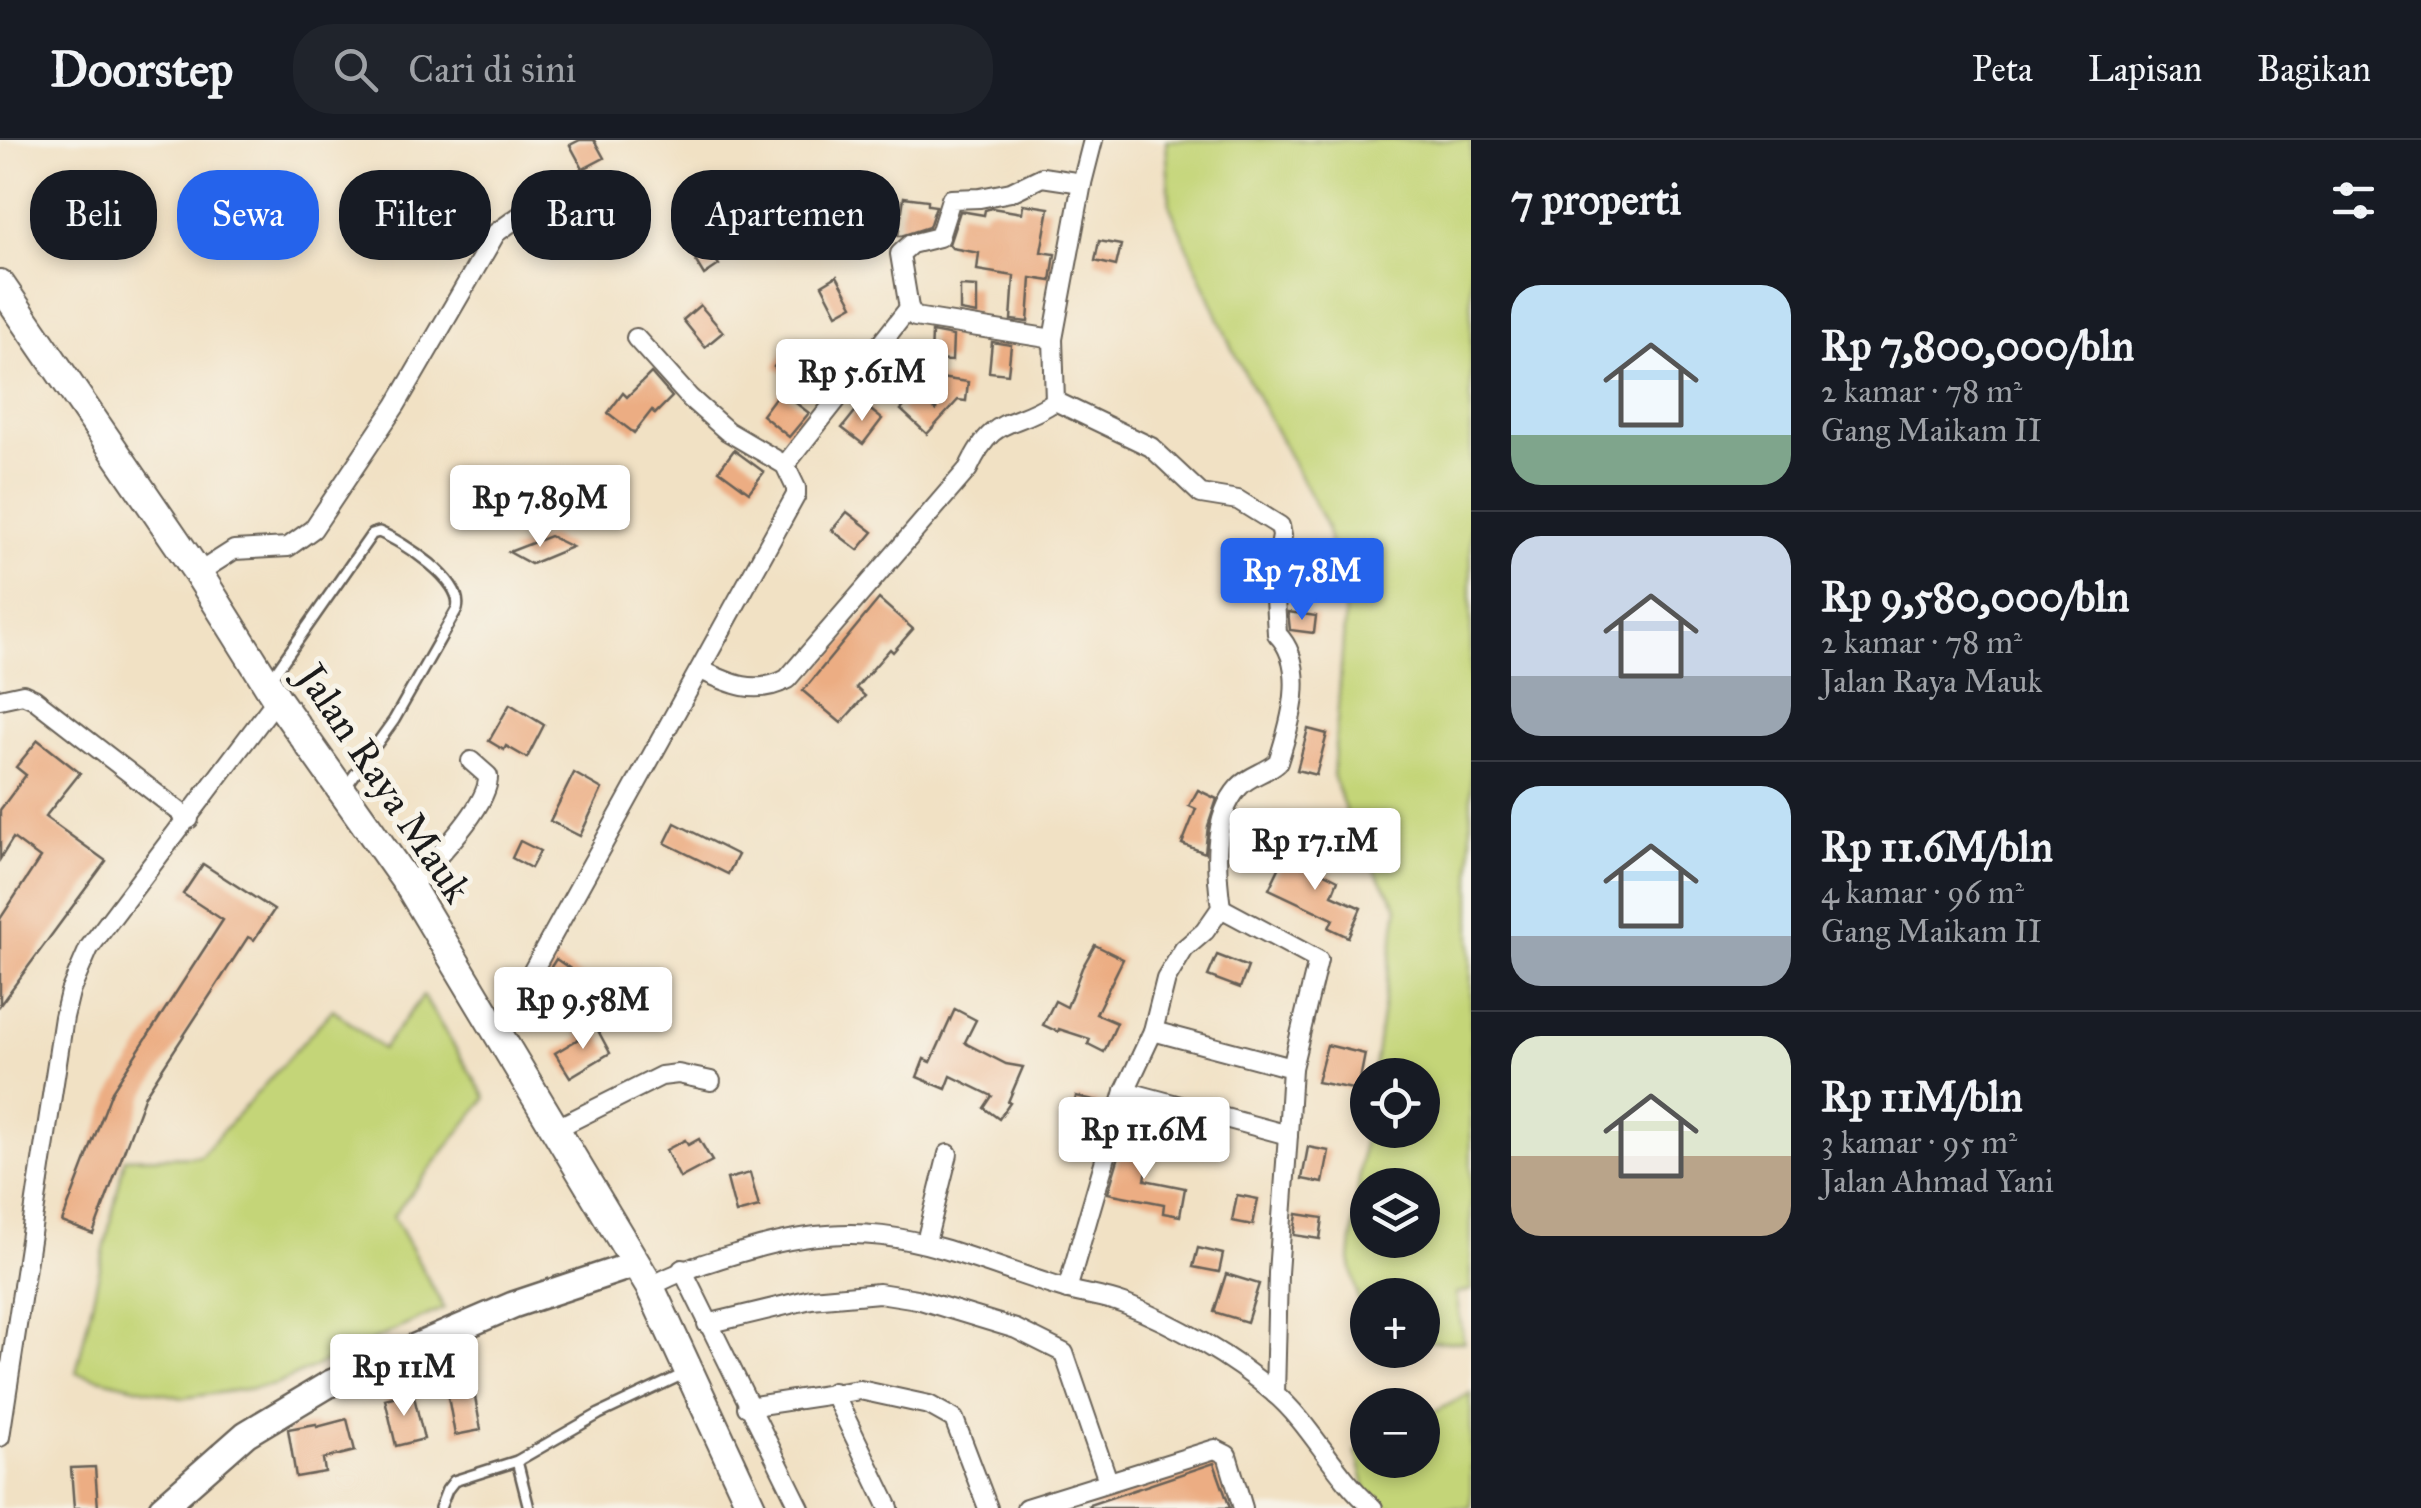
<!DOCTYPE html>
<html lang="id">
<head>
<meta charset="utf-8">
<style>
  body { margin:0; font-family:"IM FELL Great Primer",serif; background:#20242c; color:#f1f3f6; height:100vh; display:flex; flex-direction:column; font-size:38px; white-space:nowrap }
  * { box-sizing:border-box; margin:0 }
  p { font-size:32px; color:#9ea1a6 }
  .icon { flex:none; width:55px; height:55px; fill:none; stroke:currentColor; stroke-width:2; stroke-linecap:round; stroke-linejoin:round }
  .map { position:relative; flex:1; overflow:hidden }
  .panel { display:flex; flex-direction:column; background:#171b24; width:950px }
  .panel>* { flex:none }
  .guide { position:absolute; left:30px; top:30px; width:950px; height:90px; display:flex; gap:20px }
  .tools { position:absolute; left:1350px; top:918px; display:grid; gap:20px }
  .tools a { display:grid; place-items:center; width:90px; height:90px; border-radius:50%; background:#171b24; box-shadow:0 5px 15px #0003; font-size:50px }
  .price { position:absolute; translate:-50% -85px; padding:0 22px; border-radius:10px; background:#fff; color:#222; font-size:32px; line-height:65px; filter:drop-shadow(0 2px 5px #0008) }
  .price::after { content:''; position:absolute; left:50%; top:60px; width:30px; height:22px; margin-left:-15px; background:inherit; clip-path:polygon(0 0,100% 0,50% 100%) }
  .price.active { background:#2563eb; color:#fff }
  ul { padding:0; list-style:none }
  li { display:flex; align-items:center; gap:30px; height:250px; padding:0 40px }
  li+li { border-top:2px solid #363941 }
  li span { display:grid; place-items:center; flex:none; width:280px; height:200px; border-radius:30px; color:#555 }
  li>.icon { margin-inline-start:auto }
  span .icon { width:120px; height:120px; fill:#fffc; stroke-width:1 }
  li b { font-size:42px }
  h2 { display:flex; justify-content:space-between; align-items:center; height:120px; padding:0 40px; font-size:42px }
  .tag { padding:0 35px; border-radius:40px; background:#171b24; box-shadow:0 5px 15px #0003; font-size:35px; line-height:90px }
  .tag.active { background:#2563eb; color:#fff }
  header { display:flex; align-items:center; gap:60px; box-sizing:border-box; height:140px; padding:0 50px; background:#171b24; border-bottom:2px solid #363941 }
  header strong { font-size:48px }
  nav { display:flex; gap:55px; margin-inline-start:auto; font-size:35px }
  .search { width:700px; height:90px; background:#20242c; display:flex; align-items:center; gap:25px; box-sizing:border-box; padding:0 35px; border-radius:40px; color:#9ea1a6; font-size:38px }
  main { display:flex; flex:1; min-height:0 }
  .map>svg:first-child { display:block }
  .green { fill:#c4d578; stroke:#70784a; stroke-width:2.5; fill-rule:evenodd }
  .building { fill:#ecad83 }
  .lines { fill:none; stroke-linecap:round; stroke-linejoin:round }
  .lane-casing { stroke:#676157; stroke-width:14 }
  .street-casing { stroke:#676157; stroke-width:22 }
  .secondary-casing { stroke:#676157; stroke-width:30 }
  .primary-casing { stroke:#676157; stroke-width:32 }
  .lane { stroke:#fff; stroke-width:9 }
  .street { stroke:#fff; stroke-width:18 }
  .secondary { stroke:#fff; stroke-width:25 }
  .primary { stroke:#fff; stroke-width:28 }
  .labels { text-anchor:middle; stroke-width:10; stroke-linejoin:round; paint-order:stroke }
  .street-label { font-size:40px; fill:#1c1c1c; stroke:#f7f3e8 }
</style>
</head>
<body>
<header>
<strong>Doorstep</strong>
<div class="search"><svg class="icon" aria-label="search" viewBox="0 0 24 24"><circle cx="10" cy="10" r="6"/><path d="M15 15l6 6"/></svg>Cari di sini</div>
<nav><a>Peta</a><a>Lapisan</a><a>Bagikan</a></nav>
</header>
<main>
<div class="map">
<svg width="1471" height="1368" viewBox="0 0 1471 1368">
  <rect width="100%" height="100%" fill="#f7f3e8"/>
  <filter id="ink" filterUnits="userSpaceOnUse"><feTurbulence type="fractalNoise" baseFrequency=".01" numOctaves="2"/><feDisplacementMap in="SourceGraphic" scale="20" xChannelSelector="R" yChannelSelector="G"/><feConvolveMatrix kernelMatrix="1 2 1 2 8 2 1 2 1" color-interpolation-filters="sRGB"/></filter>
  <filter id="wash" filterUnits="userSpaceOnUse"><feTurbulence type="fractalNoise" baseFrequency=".0048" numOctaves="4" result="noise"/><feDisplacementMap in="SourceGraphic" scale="40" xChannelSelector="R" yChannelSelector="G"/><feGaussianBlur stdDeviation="2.25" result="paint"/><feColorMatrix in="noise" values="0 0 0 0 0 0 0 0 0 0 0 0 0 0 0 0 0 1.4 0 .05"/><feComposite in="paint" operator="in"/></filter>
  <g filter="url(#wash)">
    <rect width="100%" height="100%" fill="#f1e1c4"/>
    <g class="green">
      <path d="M1166 0H1471V1150L1456 1154 1464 1202 1423 1201 1422 1155H1368L1366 1200 1350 1119 1367 969 1368 990H1422V935H1373L1398 767 1356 701 1333 635 1345 473 1326 385 1233 211 1170 67ZM1368 1045H1422V1100H1368Z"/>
      <path d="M423 856 486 958 393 1076 444 1168 275 1245 183 1258 76 1233 125 1018 200 1016 333 869 382 909Z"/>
      <path d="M1471 1253V1368H1371L1356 1312 1367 1306 1368 1320H1422L1423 1278Z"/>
    </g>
    <g id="blocks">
      <g class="building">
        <path d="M580 0H594L604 18 583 29 570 5Z"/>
        <path d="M904 57 928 60V65L936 66 929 87 901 96H898Z"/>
        <path d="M1023 64 1049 68 1041 112 1055 114 1051 141 1031 138 1028 182 1011 180 1014 136 977 130 979 113 952 108 949 104 960 71 984 75 985 70 992 68 1022 73Z"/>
        <path d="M698 91 719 125 704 135 683 100Z"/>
        <path d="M1099 101 1121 105 1116 126 1095 121Z"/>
        <path d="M837 136 853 165 837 174 822 145Z"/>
        <path d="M960 146 977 147V174L960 171Z"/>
        <path d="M700 165 723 192 705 207 683 180Z"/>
        <path d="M932 192 953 196 952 221 931 220Z"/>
        <path d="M992 202 1011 205 1008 234 989 232Z"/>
        <path d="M790 203 812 219 796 242 774 227Z"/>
        <path d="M651 233 672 257 655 274 652 270 634 293 608 273 623 253 627 257Z"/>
        <path d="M940 238 968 242 966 261 958 260 927 294 901 270 917 253 936 270Z"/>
        <path d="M780 251 809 273 789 297 762 275Z"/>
        <path d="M862 263 882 279 863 304 842 288Z"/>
        <path d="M734 310 764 332 749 352 719 330Z"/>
        <path d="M847 372 873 392 858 410 832 390Z"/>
        <path d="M550 396 572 407 531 424 509 412Z"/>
        <path d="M879 459 913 489 893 512 890 509 856 548 865 556 841 583 803 551Z"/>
        <path d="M1288 472 1316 476 1314 493 1290 490Z"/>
        <path d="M510 564 544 585 527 618 506 606 504 610 489 601Z"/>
        <path d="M1308 589 1327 594 1316 635 1297 630Z"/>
        <path d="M38 600 80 633 45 677 106 721 0 865V779L40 718 13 698 0 719V670L26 635 16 627Z"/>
        <path d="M574 633 602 649 580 696 550 681Z"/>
        <path d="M1198 650 1217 659 1208 686 1205 713 1182 704 1196 669 1189 666Z"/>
        <path d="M1258 676 1286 690 1277 707 1249 693Z"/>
        <path d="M675 683 738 715 728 734 665 703Z"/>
        <path d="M520 701 540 711 531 728 512 718Z"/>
        <path d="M1286 714 1338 740 1332 755 1361 768 1348 797 1329 788 1333 779 1269 749Z"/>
        <path d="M203 724 274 770 254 800 248 797 145 955 93 1094 62 1082 112 951 223 780 183 754Z"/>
        <path d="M1095 805 1123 819 1096 874 1117 883 1104 912 1088 904 1090 899 1059 889 1058 892 1043 885 1055 861 1067 867 1082 828Z"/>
        <path d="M1217 815 1248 827 1240 848 1208 836Z"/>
        <path d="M556 819 610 856 595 877 542 841Z"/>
        <path d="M955 869 976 880 965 902 967 904 1006 924 1023 927 1008 962 1010 963 999 979 984 968 992 956 951 936 946 949 917 937 924 919 931 922Z"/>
        <path d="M595 885 610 913 570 937 555 913 580 898 578 894Z"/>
        <path d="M1327 905 1365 914 1358 950 1317 942Z"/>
        <path d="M1076 956 1098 961 1092 986 1071 981Z"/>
        <path d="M699 999 712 1021 680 1038 666 1010 685 1000 688 1005Z"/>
        <path d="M1122 1006 1150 1011 1145 1040 1185 1048 1180 1076 1163 1073 1164 1064 1108 1053Z"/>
        <path d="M1308 1007 1329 1011 1323 1043 1302 1039Z"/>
        <path d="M750 1033 759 1067 736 1073 727 1039Z"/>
        <path d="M1237 1055 1258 1059 1253 1085 1232 1081Z"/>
        <path d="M1297 1074 1323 1078 1320 1099 1294 1095Z"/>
        <path d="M1198 1108 1223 1114 1219 1132 1193 1127Z"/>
        <path d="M1226 1134 1259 1144 1247 1182 1214 1172Z"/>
        <path d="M473 1246 481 1290 455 1295 447 1251Z"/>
        <path d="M413 1252 424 1299 396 1306 385 1259Z"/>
        <path d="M347 1279 355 1311 323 1319 325 1332 296 1337 288 1289 316 1284 317 1287Z"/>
        <path d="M1214 1323 1230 1368H1090L1089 1365Z"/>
        <path d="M95 1327 98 1368H74L71 1328Z"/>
      </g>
    </g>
  </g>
  <g filter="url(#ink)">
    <use href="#blocks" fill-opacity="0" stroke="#676157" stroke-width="2.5"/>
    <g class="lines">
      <g class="lane-casing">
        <g id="lane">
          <path d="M270 540 372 394 379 392C403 402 465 441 457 469L394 580 345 648"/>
          <path d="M517 1321 529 1368"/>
          <path d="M440 1368 447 1350 454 1341 517 1321 599 1274 686 1233"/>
        </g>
      </g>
      <g class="street-casing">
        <g id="street">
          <path d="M1053 199 915 177 909 168 900 114 911 104 939 97 951 59 980 58 1011 52 1042 37 1082 43"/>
          <path d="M1055 261 1151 307 1201 354 1238 360 1280 386 1282 396 1274 440 1277 494C1309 526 1290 585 1278 622 1266 633 1250 635 1239 647 1211 678 1216 731 1221 768L1205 791 1184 809 1166 839 1153 891 1125 951 1067 1150"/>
          <path d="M785 325 909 168"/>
          <path d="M198 433 234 410 288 407 313 389 396 265 496 93 570 40"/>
          <path d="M701 530C730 544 756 556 787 539L968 329C995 271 1011 291 1055 261L1053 199 1082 43 1093 0"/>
          <path d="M0 559 23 554 34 559 189 679"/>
          <path d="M410 747C430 724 490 666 488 636L471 621"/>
          <path d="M1221 768 1318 820 1292 928"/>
          <path d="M499 892 796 355V348L785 325 727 291 690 258 636 198"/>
          <path d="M1125 951 1288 995 1292 928 1153 891"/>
          <path d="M553 990 661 936 678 934 711 941"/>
          <path d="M926 1102 948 1014"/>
          <path d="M682 1129 800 1368"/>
          <path d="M650 1147C680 1130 709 1122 742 1112 875 1071 934 1107 1058 1147 1079 1154 1103 1156 1124 1164 1175 1184 1233 1217 1274 1253 1312 1285 1334 1335 1373 1368"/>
          <path d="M707 1184 811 1159 879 1153 917 1159 1016 1189 1064 1213 1108 1341"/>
          <path d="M833 1252 889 1368"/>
          <path d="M1275 1254 1278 1133 1288 995"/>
          <path d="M747 1267 860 1250 929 1265 954 1279 988 1368"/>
          <path d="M0 1297 64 877 70 852 89 808 277 559"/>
          <path d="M1026 1368 1215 1309 1227 1315 1243 1368"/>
        </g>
      </g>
      <g class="secondary-casing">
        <path id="secondary" d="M162 1368 246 1294 331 1243 513 1165 636 1124"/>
      </g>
      <g class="primary-casing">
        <path id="primary" d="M0 144 198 433 277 559 410 747 650 1147 752 1368"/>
      </g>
      <use href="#lane" class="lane"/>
      <use href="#street" class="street"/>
      <use href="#secondary" class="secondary"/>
      <use href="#primary" class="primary"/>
    </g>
  </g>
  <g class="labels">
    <g class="street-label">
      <text transform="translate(385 643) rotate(56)" y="14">Jalan Raya Mauk</text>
    </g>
  </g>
</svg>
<div class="tools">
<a><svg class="icon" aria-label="locate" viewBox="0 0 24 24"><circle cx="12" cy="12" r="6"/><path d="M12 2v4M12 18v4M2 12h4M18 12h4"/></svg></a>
<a><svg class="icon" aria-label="layers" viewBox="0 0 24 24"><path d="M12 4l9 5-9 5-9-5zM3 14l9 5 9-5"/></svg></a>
<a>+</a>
<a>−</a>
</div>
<b class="price" style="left:862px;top:284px">Rp 5.61M</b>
<b class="price" style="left:540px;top:410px">Rp 7.89M</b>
<b class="price active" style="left:1302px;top:483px">Rp 7.8M</b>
<b class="price" style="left:1315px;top:753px">Rp 17.1M</b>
<b class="price" style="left:583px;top:912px">Rp 9.58M</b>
<b class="price" style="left:1144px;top:1042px">Rp 11.6M</b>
<b class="price" style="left:404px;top:1279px">Rp 11M</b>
<div class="guide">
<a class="tag">Beli</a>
<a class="tag active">Sewa</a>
<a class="tag">Filter</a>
<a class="tag">Baru</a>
<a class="tag">Apartemen</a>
</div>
</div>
<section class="panel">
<h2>7 properti<svg class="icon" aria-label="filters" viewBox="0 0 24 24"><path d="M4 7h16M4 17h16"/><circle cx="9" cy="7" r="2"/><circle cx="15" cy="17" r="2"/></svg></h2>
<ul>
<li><span style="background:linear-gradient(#bfe0f5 75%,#7fa58c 0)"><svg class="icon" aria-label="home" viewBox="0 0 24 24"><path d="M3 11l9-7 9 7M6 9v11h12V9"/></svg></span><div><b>Rp 7,800,000/bln</b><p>2 kamar · 78 m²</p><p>Gang Maikam II</p></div></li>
<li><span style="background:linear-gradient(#c9d6e8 70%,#9aa5b1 0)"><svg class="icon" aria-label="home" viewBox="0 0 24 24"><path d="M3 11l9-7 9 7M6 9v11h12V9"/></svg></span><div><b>Rp 9,580,000/bln</b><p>2 kamar · 78 m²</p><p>Jalan Raya Mauk</p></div></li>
<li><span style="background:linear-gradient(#bfe0f5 75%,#9aa5b1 0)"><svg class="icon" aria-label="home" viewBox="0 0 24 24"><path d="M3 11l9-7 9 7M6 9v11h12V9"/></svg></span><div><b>Rp 11.6M/bln</b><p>4 kamar · 96 m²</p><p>Gang Maikam II</p></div></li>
<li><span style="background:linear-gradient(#dfe7d0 60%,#b9a48a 0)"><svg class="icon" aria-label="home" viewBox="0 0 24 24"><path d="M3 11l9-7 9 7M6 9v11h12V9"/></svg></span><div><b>Rp 11M/bln</b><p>3 kamar · 95 m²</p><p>Jalan Ahmad Yani</p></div></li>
</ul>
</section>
</main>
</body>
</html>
